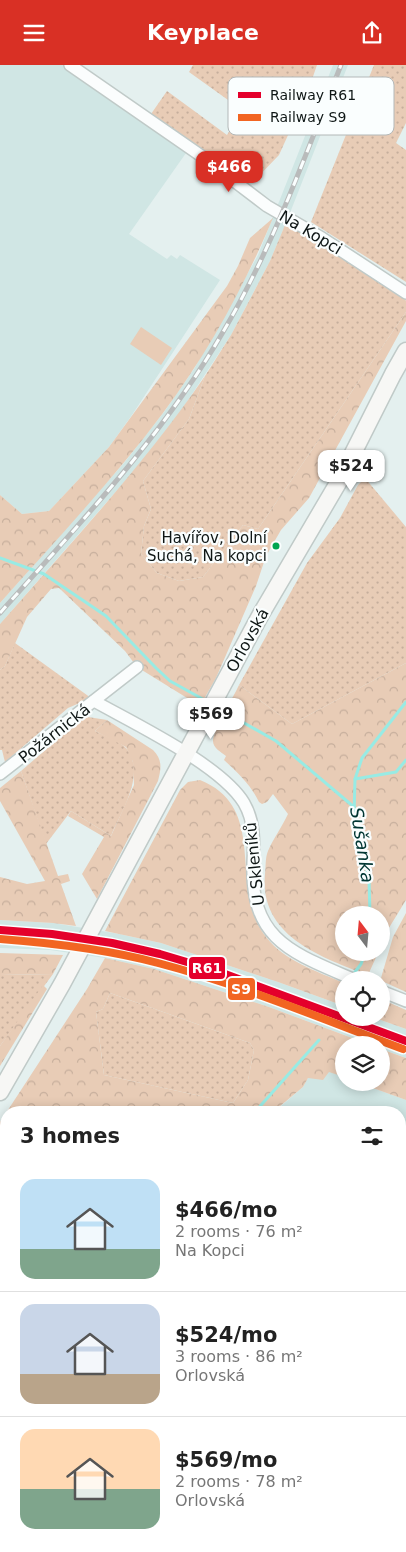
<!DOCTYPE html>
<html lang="en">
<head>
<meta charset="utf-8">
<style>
  body { margin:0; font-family:"DejaVu Sans",sans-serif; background:#f2f2f2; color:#222; height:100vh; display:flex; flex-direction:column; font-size:19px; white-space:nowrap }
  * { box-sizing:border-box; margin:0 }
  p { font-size:16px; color:#767676 }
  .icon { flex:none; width:28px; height:28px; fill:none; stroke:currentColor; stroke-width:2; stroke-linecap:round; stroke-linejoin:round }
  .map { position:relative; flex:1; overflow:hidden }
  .details { position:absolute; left:0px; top:1041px; width:406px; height:446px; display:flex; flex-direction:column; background:#fff; border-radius:20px 20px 0 0; box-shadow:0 2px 12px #0003 }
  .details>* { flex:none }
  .needle { width:32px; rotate:344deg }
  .buttons { position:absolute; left:335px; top:841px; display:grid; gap:10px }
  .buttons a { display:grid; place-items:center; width:55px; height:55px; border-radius:50%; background:#fff; box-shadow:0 2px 12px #0003; font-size:25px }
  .price { position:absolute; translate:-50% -42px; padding:0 11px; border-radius:10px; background:#fff; color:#222; font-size:16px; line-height:32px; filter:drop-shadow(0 1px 2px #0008) }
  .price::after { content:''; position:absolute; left:50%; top:30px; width:15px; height:11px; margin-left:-8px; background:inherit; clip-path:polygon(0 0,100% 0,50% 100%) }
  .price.on { background:#d93025; color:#fff }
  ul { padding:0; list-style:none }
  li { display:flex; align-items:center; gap:15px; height:125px; padding:0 20px }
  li+li { border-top:1px solid #e0e0e0 }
  li span { display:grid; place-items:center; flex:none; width:140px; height:100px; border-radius:15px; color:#555 }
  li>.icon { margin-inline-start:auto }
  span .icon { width:60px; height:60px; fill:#fffc; stroke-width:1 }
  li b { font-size:21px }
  h2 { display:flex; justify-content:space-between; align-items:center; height:60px; padding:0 20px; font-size:21px }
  header { display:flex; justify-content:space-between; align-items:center; height:65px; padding:0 20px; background:#d93025; color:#fff; font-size:22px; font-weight:800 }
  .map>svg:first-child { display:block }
  .built { fill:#d0e6e4 }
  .grass { fill:url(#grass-dots) }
  .forest { fill:url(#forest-crowns); fill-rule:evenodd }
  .pitch { fill:#e8ccb6 }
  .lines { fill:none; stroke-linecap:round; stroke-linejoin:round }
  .stream { stroke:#98ebe4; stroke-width:3 }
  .minor-casing { stroke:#c0cac8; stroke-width:14 }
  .secondary-casing { stroke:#c0cac8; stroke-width:19 }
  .minor { stroke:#fbfdfd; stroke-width:11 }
  .secondary { stroke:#f7f7f5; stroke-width:16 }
  .rail-casing { stroke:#b9bbbb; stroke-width:5 }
  .rail { stroke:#fafefe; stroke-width:3; stroke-dasharray:9; stroke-linecap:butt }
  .rail-1-casing { stroke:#fafefe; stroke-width:11 }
  .rail-2-casing { stroke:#fafefe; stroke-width:11 }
  .rail-1 { stroke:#e4002b; stroke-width:8 }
  .rail-2 { stroke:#f26522; stroke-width:8 }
  .bus-dot { fill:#00a651; stroke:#fafefe; stroke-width:2 }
  .labels { text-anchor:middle; stroke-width:4.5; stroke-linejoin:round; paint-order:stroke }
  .bus-label { font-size:15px; fill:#0e1615; stroke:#fafefe; text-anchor:end }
  .street-label { font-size:16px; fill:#0e1615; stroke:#fafefe }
  .water-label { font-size:18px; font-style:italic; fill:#003632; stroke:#fafefe }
  .key { fill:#fafefe; stroke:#b3b8b8; stroke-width:1 }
  .key-label { font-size:14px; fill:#0e1615 }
  .line-badge { stroke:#fafefe; stroke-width:2 }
  .badge-label { font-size:14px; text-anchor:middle; font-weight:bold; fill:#fff }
</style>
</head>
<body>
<header><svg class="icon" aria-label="menu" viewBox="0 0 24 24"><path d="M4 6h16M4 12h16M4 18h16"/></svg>Keyplace<svg class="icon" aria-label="share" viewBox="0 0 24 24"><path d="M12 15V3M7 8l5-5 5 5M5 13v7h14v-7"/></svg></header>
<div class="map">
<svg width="406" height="1487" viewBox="0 0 406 1487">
  <defs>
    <pattern id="grass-dots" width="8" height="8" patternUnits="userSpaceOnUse" patternTransform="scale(1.25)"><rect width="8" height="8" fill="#e8ccb6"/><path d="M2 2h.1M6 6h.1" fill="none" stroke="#c6ae9c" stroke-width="1.8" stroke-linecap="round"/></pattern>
    <pattern id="forest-crowns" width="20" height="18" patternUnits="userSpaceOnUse" patternTransform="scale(1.25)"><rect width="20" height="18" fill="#e8ccb6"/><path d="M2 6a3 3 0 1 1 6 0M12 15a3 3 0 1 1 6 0" fill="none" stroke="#c6ae9c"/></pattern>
  </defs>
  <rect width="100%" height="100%" fill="#e4f0ef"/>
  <g class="built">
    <path d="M0 0H63L186 88 129 169 167 194 171 190 177 194 180 190 220 215 132 350 109 382 49 446 22 449 0 430Z"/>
    <path d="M333 0H348L288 153 270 196 231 270 175 355 134 406 0 559V538L124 398 164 347 194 304 258 190Z"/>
    <path d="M0 855 53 858 114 868 161 878 278 917 344 941V952L375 953 406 964V993L381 984V980H371L269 942 154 904 105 893 50 885 0 883Z"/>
    <path d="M329 1006 344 1012V1018H359L406 1035V1266L400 1268V1048H273L303 1022 308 1013Z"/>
  </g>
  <g class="grass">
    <path d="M193 0H317L308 26 279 90 253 117H246L151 49 167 26 227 70 242 45 189 7Z"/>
    <path d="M374 0H406V58L396 78 406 85V217L311 157Z"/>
    <path d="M285 160 306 170 404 232 406 236V247L258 464 243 460 203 512 179 516 157 508 141 489 144 461 151 444 143 416 189 354 205 311 231 270 248 238 270 196Z"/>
    <path d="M365 413 406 462V598L292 659 239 620 307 498 340 453 358 420Z"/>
    <path d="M15 578 91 633 68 643 5 697 2 685H0V605L5 601Z"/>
    <path d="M88 652 107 655 95 666C103 670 121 677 126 683 147 708 121 747 111 771L71 746 46 779 21 706 79 656Z"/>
    <path d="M53 909 0 981V910Z"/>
    <path d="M110 928 250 978 254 985 248 1015 233 1038 104 1010 96 947 103 944Z"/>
  </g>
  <g class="forest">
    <path d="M273 153C244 222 208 288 163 348 113 415 55 476 0 538V430L22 449 49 446 109 382 227 221 238 201 250 173Z"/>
    <path d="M406 247V256L309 433 281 465 266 491 256 521 216 613 200 641 137 602 125 586 59 523 51 524 27 552 5 601 0 605V559C71 478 144 400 205 311L189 354 143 416 151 444 144 461 141 489 157 508 179 516 203 512 243 460 258 464Z"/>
    <path d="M406 598V835L384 871 381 879V850H344V888H378L368 910C321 892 259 871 265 809 266 802 265 793 268 786 273 774 282 762 288 749L273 729 267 737 262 739 259 737C251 720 238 708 224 695L226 691C221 687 213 683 213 676 213 666 234 631 239 620L292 659Z"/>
    <path d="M107 655 153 685C163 695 161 704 158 716L97 834 82 809 104 772 68 751 71 746 111 771 134 720 133 697 126 682 95 666Z"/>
    <path d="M21 706 58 811 68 809 70 816 61 819 76 861 53 858 0 855V812L27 819 45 816 0 736V723Z"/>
    <path d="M200 715C270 743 227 822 266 872 285 896 316 906 344 918V941L278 917 161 878 105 866 180 725 188 717Z"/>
    <path d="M406 848V927L384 917 381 913 393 872Z"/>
    <path d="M0 888 63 890 53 909 0 910Z"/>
    <path d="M105 893 154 904 269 942 371 980H344V1012L329 1007 323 1015 308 1013 303 1022 273 1047 6 1048 87 924ZM110 928 250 978 254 985 248 1015 233 1038 104 1010 96 947 103 944Z"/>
    <path d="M43 920 47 924 0 1001V981Z"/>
    <path d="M381 934 406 945V964L375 953 381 952Z"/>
    <path d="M381 984 406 993V1035L359 1018H381Z"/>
    <path d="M6 1048V1294L0 1296V1057Z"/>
    <path d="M406 1264V1386L400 1390V1266Z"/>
    <path d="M0 1338H6V1410L5 1412 0 1409Z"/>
  </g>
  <path class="pitch" d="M141 262 172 283 161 300 130 279Z"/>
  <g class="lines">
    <g class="stream">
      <path d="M0 493 44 509 106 551 156 603 170 616 208 637"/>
      <path d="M216 642 276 676 354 742"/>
      <path d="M355 714 396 707 406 695"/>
      <path d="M370 850 369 815 354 750 355 714 362 693 406 637"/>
      <path d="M352 911 361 899 365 888"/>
      <path d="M341 926 344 923"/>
      <path d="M254 1048 319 975"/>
      <path d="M0 1247 6 1245"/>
      <path d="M0 1251H6"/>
      <path d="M400 1291 406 1289"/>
    </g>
    <g class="minor-casing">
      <g id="minor">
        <path d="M70 0 200 90 267 141 322 173 406 228"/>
        <path d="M94 636C135 659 221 700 244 738 255 757 254 777 253 798 250 876 293 888 355 915"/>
        <path d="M0 709 137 602"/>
        <path d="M381 926 406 936"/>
        <path d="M0 1300 6 1297"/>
        <path d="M49 1487 55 1481"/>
        <path d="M62 1487 80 1481"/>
      </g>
    </g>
    <g class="secondary-casing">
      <path id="secondary" d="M0 1027 62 919 261 549 338 418 393 309 406 286"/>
    </g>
    <use href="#minor" class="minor"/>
    <use href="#secondary" class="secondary"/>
    <g class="rail-casing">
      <path id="rail" d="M0 548C79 459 163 371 223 267 273 182 305 91 341 0"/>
    </g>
    <use href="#rail" class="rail"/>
    <g class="rail-1-casing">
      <path id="rail-1" d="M0 865 52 869 112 878 160 889 217 906 406 976"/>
    </g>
    <g class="rail-2-casing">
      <path id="rail-2" d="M0 874C53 878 106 884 158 898 242 920 322 954 403 984"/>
    </g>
    <use href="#rail-1" class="rail-1"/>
    <use href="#rail-2" class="rail-2"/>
  </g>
  <circle class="bus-dot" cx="276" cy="481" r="4.5"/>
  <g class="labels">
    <g class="bus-label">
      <text x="267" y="478">Havířov, Dolní<tspan x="267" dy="18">Suchá, Na kopci</tspan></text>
    </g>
    <g class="street-label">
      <text transform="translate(311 167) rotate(31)" y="6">Na Kopci</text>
      <text transform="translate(247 575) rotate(-61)" y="6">Orlovská</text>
      <text transform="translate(54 668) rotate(-38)" y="6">Požárnická</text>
      <text transform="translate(254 799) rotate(-96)" y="6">U Skleníků</text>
    </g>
    <g class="water-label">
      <text transform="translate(362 780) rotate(81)" y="6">Sušanka</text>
    </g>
  </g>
  <rect x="228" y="12" width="166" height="58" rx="8" class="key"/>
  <rect x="238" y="27" width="23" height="6" fill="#e4002b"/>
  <rect x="238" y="49" width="23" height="7" fill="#f26522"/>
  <g class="key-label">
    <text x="270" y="35">Railway R61</text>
    <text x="270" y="57">Railway S9</text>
  </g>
  <g class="line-badge">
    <rect x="188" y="891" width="38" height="24" rx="5" fill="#e4002b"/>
    <rect x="227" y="912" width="29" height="24" rx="5" fill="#f26522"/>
  </g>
  <g class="badge-label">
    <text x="207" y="908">R61</text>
    <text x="241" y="929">S9</text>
  </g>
</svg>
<div class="buttons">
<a><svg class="needle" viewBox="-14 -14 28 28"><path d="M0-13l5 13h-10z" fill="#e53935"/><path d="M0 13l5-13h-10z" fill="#767676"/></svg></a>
<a><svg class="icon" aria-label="locate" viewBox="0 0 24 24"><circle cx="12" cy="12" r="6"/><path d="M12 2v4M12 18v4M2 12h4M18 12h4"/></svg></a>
<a><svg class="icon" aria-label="layers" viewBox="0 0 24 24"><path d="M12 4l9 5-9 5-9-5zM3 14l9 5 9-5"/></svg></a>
</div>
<b class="price on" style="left:229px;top:128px">$466</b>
<b class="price" style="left:351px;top:427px">$524</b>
<b class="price" style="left:211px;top:675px">$569</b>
<section class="details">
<h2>3 homes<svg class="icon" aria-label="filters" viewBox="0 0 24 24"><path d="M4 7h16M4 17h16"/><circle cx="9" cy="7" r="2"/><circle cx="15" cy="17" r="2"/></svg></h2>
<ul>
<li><span style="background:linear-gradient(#bfe0f5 70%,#7fa58c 0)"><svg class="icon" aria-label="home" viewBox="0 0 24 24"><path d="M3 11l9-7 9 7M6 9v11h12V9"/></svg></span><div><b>$466/mo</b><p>2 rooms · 76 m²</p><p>Na Kopci</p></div></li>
<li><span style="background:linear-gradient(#c9d6e8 70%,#b9a48a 0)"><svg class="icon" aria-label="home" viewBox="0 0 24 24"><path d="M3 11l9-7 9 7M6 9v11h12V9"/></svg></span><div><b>$524/mo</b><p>3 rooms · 86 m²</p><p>Orlovská</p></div></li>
<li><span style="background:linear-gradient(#ffd9b3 60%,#7fa58c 0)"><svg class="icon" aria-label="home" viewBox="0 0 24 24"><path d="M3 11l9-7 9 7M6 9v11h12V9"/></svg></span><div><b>$569/mo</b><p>2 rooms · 78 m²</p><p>Orlovská</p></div></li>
</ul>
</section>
</div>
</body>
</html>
